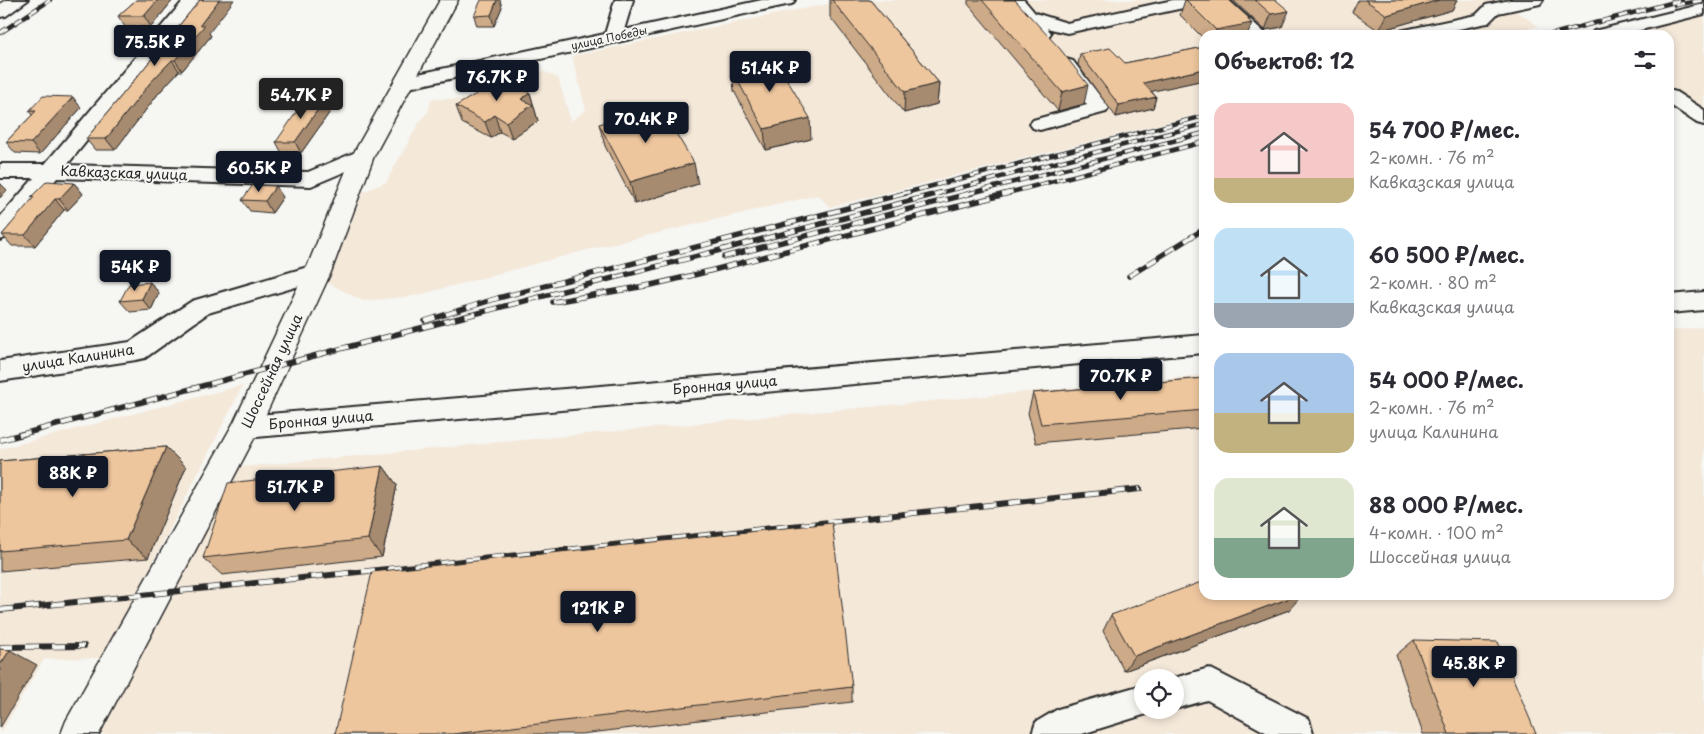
<!DOCTYPE html>
<html lang="ru">
<head>
<meta charset="utf-8">
<style>
  body { margin:0; font-family:"Playpen Sans",sans-serif; background:#f2f2f3; color:#2b2b33; height:100vh; display:flex; flex-direction:column; font-size:19px; white-space:nowrap }
  * { box-sizing:border-box; margin:0 }
  p { font-size:16px; color:#7c7c81 }
  .icon { flex:none; width:28px; height:28px; fill:none; stroke:currentColor; stroke-width:2; stroke-linecap:round; stroke-linejoin:round }
  .map { position:relative; flex:1; overflow:hidden }
  .side { position:absolute; left:1199px; top:30px; width:475px; height:570px; display:flex; flex-direction:column; background:#fff; border-radius:15px; box-shadow:0 2px 8px #0003 }
  .side>* { flex:none }
  .buttons { position:absolute; left:1134px; top:669px; display:grid; gap:10px }
  .buttons a { display:grid; place-items:center; width:50px; height:50px; border-radius:50%; background:#fff; box-shadow:0 2px 8px #0003; font-size:25px }
  .price { position:absolute; translate:-50% -42px; padding:0 11px; border-radius:5px; background:#111827; color:#fff; font-size:16px; line-height:32px; filter:drop-shadow(0 1px 2px #0008) }
  .price::after { content:''; position:absolute; left:50%; top:30px; width:15px; height:11px; margin-left:-8px; background:inherit; clip-path:polygon(0 0,100% 0,50% 100%) }
  .price.current { background:#222; color:#fff }
  ul { padding:0; list-style:none }
  li { display:flex; align-items:center; gap:15px; height:125px; padding:0 15px }
  li span { display:grid; place-items:center; flex:none; width:140px; height:100px; border-radius:15px; color:#555 }
  li>.icon { margin-inline-start:auto }
  span .icon { width:60px; height:60px; fill:#fffc; stroke-width:1 }
  li b { font-size:21px }
  h2 { display:flex; justify-content:space-between; align-items:center; height:60px; padding:0 15px; font-size:21px }
  .map>svg:first-child { display:block }
  .built { fill:#f4e8d9; fill-rule:evenodd }
  .lines { fill:none; stroke-linecap:round; stroke-linejoin:round }
  .minor-casing { stroke:#2b2b2b; stroke-width:4 }
  .major-casing { stroke:#2b2b2b; stroke-width:3 }
  .minor { fill:#f6f6f2; fill-rule:evenodd }
  .major { fill:#f6f6f2; fill-rule:evenodd }
  .rail-far2-casing { stroke:#2b2b2b; stroke-width:4.5 }
  .rail-far1-casing { stroke:#2b2b2b; stroke-width:5.5 }
  .rail-casing { stroke:#2b2b2b; stroke-width:6 }
  .rail-far2 { stroke:#f6f6f2; stroke-width:3; stroke-dasharray:9; stroke-linecap:butt }
  .rail-far1 { stroke:#f6f6f2; stroke-width:4; stroke-dasharray:11; stroke-linecap:butt }
  .rail { stroke:#f6f6f2; stroke-width:4.5; stroke-dasharray:13; stroke-linecap:butt }
  .wall { fill:#cdaa88; stroke:#2b2b2b }
  .shaded-wall { fill:#a78b6f; stroke:#2b2b2b }
  .building { fill:#eec69e; stroke:#2b2b2b }
  .labels { text-anchor:middle; stroke-width:4; stroke-linejoin:round; paint-order:stroke }
  .far-street-label { font-size:11px; fill:#2b2b2b; stroke:#f6f6f2 }
  .street-label { font-size:14px; fill:#2b2b2b; stroke:#f6f6f2 }
</style>
</head>
<body>
<div class="map">
<svg width="1704" height="734" viewBox="0 0 1704 734">
  <rect width="100%" height="100%" fill="#f6f6f2"/>
  <filter id="ink" filterUnits="userSpaceOnUse"><feTurbulence type="fractalNoise" baseFrequency=".02" numOctaves="2"/><feDisplacementMap in="SourceGraphic" scale="10" xChannelSelector="R" yChannelSelector="G"/><feConvolveMatrix kernelMatrix="1 2 1 2 8 2 1 2 1" color-interpolation-filters="sRGB"/></filter>
  <g filter="url(#ink)">
    <g class="built">
      <path d="M846 0H1500L1538 26 1503 35H1204V113L830 207 818 195 587 250 414 296 363 301 326 282 363 192 386 182 419 123 428 112 432 99H462L493 90 492 81 543 71 558 78 571 121 586 110 572 56Z"/>
      <path d="M1704 14V112L1669 87V35H1613Z"/>
      <path d="M1704 327V734H98L240 467 1204 375V595H1669V331ZM1142 678H1175V710H1142Z"/>
      <path d="M243 385 147 574 102 658 44 659 0 734V449Z"/>
    </g>
    <g class="lines">
      <g class="minor-casing">
        <g id="minor">
          <path d="M7 0H28L6 16 0 17V4Z"/>
          <path d="M184 0H202L67 165 308 172 363 149 370 151 373 156 370 161 311 186 57 178 8 237 0 240V217L34 178H0V164H45Z"/>
          <path d="M615 0H633L624 30 762 0H795L792 4 786 5 404 89 397 87 395 83 397 79 404 77 605 34Z"/>
          <path d="M1006 0H1024L1035 13 1067 23 1173 0H1206L1203 4 1197 5 1067 33 1047 28 1051 33 1048 37 1042 38 1036 37Z"/>
          <path d="M1510 0H1543L1540 4 1498 13 1488 23 1482 24 1431 35H1397L1400 31 1476 15 1486 5Z"/>
          <path d="M1225 1 1231 2 1267 35H1247L1216 6 1219 2Z"/>
          <path d="M1704 4V14L1621 35H1591L1594 31Z"/>
          <path d="M1066 59 1073 61 1109 108 1106 112 1047 128 1040 130 1033 128 1030 124 1033 120 1087 105 1057 65 1059 61Z"/>
          <path d="M1669 90 1676 92 1704 110V125L1697 123 1669 104Z"/>
          <path d="M318 264 326 266 329 272 326 278 208 313 145 358 136 360 0 381V361L130 342 192 301Z"/>
          <path d="M1704 292V310L1669 313V295Z"/>
          <path d="M1204 335V353L246 438 237 435 233 427 237 419 246 416Z"/>
          <path d="M1209 668 1309 719 1313 734H1269L1207 700 1175 709 1174 678Z"/>
          <path d="M1142 685V710H1154L1153 712 1082 734H1032L1036 722 1058 709Z"/>
        </g>
      </g>
      <g class="major-casing">
        <path id="major" d="M440 0H458L374 156 331 272 260 427 99 734H61L66 721 234 422 305 272 352 156Z"/>
      </g>
      <use href="#minor" class="minor"/>
      <use href="#major" class="major"/>
      <g class="rail-far2-casing">
        <g id="rail-far2">
          <path d="M1675 5 1704 0"/>
          <path d="M0 33 50 0"/>
          <path d="M1549 35 1682 0"/>
          <path d="M901 194 1204 116"/>
          <path d="M936 194 1204 124"/>
          <path d="M967 194 1204 133"/>
          <path d="M1004 194 1204 142"/>
        </g>
      </g>
      <g class="rail-far1-casing">
        <g id="rail-far1">
          <path d="M724 257 972 193"/>
          <path d="M1129 276 1204 229"/>
          <path d="M553 302 651 285 698 274 1009 193"/>
          <path d="M425 321 498 298 906 193"/>
          <path d="M19 435 336 350 940 193"/>
        </g>
      </g>
      <g class="rail-casing">
        <g id="rail">
          <path d="M0 440 23 434"/>
          <path d="M0 610 1140 489"/>
          <path d="M0 647 84 646"/>
        </g>
      </g>
      <use href="#rail-far2" class="rail-far2"/>
      <use href="#rail-far1" class="rail-far1"/>
      <use href="#rail" class="rail"/>
    </g>
    <g class="wall">
      <path d="M136 0H173L151 27H125L118 16Z"/>
      <path d="M200 0 209 33 211 36 182 71H179L158 94 115 150H95L86 139Z"/>
      <path d="M830 0H870L939 83 937 104 904 113 830 17Z"/>
      <path d="M968 0H1015L1084 104 1058 111 968 4Z"/>
      <path d="M1185 0H1229L1249 21 1247 35H1204V39L1180 15Z"/>
      <path d="M1233 0H1276L1282 27 1265 30Z"/>
      <path d="M1358 0H1457L1452 10 1379 31 1352 12Z"/>
      <path d="M502 7 494 26H477L474 16Z"/>
      <path d="M1204 47V80L1151 91 1156 97 1153 108 1116 117 1078 65 1080 54 1125 63Z"/>
      <path d="M752 58 811 139 766 150 734 91 732 70 753 66Z"/>
      <path d="M530 93 538 121 512 138 500 132 491 138 462 123 456 106Z"/>
      <path d="M81 108 40 154 15 153 6 142 32 115 29 111Z"/>
      <path d="M332 109 301 153H282L276 142Z"/>
      <path d="M599 124 698 184 635 204 605 146Z"/>
      <path d="M74 183 83 194 68 210H64L35 246H12L2 235 33 199 31 197Z"/>
      <path d="M283 197 272 213 250 211 242 200Z"/>
      <path d="M150 282 159 293 151 310 130 312 120 301Z"/>
      <path d="M1204 378V428L1036 443 1028 413 1033 393Z"/>
      <path d="M166 447 186 467 148 558 0 571V461Z"/>
      <path d="M383 466 397 485 382 557 222 575 203 558Z"/>
      <path d="M1289 610 1124 671 1103 631 1111 615Z"/>
      <path d="M1414 640 1536 734H1423L1396 655Z"/>
      <path d="M852 687V702L581 734H335Z"/>
    </g>
    <g class="shaded-wall">
      <path d="M158 0H173L151 27 144 16Z"/>
      <path d="M219 0H234L209 33 211 36 182 71 175 60 200 25Z"/>
      <path d="M497 0H500L502 7 494 26 491 15Z"/>
      <path d="M1439 0H1457L1452 10 1379 31 1387 15Z"/>
      <path d="M1289 11 1282 27 1265 30 1271 14Z"/>
      <path d="M1247 19H1250L1249 24 1252 23 1247 35H1214L1216 30Z"/>
      <path d="M172 60 179 71 158 94 115 150 106 139 150 83Z"/>
      <path d="M1204 69V80L1140 94 1143 83Z"/>
      <path d="M939 83 937 104 904 113 905 92Z"/>
      <path d="M1088 85 1084 104 1058 111 1062 92Z"/>
      <path d="M530 93 538 121 512 138 506 122 521 99Z"/>
      <path d="M73 97 81 108 40 154 31 143Z"/>
      <path d="M1156 97 1153 108 1116 117 1119 105Z"/>
      <path d="M326 98 332 109 301 153 295 142Z"/>
      <path d="M495 115 500 132 491 138 485 122Z"/>
      <path d="M810 118 811 139 766 150 764 129Z"/>
      <path d="M694 163 698 184 635 204 630 182Z"/>
      <path d="M0 183 7 190 0 198Z"/>
      <path d="M74 183 83 194 68 210 59 199Z"/>
      <path d="M276 186 283 197 272 213 265 201Z"/>
      <path d="M55 199 64 210 35 246 25 235Z"/>
      <path d="M150 282 159 293 151 310 142 299Z"/>
      <path d="M166 447 186 467 148 558 126 540Z"/>
      <path d="M383 466 397 485 382 557 368 539Z"/>
      <path d="M1298 595H1302L1289 610 1124 671 1134 656Z"/>
      <path d="M10 650 37 665 0 728V665Z"/>
    </g>
    <g class="building">
      <path d="M136 0H158L144 16H118Z"/>
      <path d="M200 0H219L200 25 204 26 175 60H172L150 83 106 139H86Z"/>
      <path d="M481 0H497L491 15 474 16Z"/>
      <path d="M832 0H870L939 83 905 92Z"/>
      <path d="M982 0H1015L1061 50 1088 85 1062 92Z"/>
      <path d="M1186 0H1229L1250 19H1247L1252 23 1216 30Z"/>
      <path d="M1255 0H1276L1289 11 1271 14Z"/>
      <path d="M1365 0H1439L1387 15Z"/>
      <path d="M1204 47V69L1143 83 1156 97 1119 105 1080 54 1110 48 1125 63Z"/>
      <path d="M771 53 810 118 764 129 732 70 756 65 752 58Z"/>
      <path d="M501 79 530 93 521 99 533 105 506 122 495 115 485 122 456 106Z"/>
      <path d="M43 96 73 97 31 143 6 142 36 111H29Z"/>
      <path d="M306 98H326L295 142H276Z"/>
      <path d="M660 107 694 163 630 182 599 124Z"/>
      <path d="M47 181 74 183 59 199H55L25 235H2L34 197H31Z"/>
      <path d="M253 185 276 186 265 201 242 200Z"/>
      <path d="M150 282 142 299 120 301 129 284Z"/>
      <path d="M1204 378V410L1041 424 1033 393Z"/>
      <path d="M166 447 126 540 0 551V461Z"/>
      <path d="M383 466 368 539 203 558 228 483Z"/>
      <path d="M832 523 852 687 453 734H335L372 572Z"/>
      <path d="M1204 581V595H1298L1134 656 1111 615Z"/>
      <path d="M1414 640 1498 642 1536 734H1449Z"/>
      <path d="M0 649 10 650 0 665Z"/>
    </g>
  </g>
  <g class="labels">
    <g class="far-street-label">
      <text transform="translate(609 38) rotate(-12)" y="4">улица Победы</text>
    </g>
    <g class="street-label">
      <text transform="translate(124 173) rotate(2)" y="5">Кавказская улица</text>
      <text transform="translate(78 358) rotate(-9)" y="5">улица Калинина</text>
      <text transform="translate(272 371) rotate(-65)" y="5">Шоссейная улица</text>
      <text transform="translate(725 385) rotate(-5)" y="5">Бронная улица</text>
      <text transform="translate(321 420) rotate(-5)" y="5">Бронная улица</text>
    </g>
  </g>
</svg>
<div class="buttons">
<a><svg class="icon" aria-label="locate" viewBox="0 0 24 24"><circle cx="12" cy="12" r="6"/><path d="M12 2v4M12 18v4M2 12h4M18 12h4"/></svg></a>
</div>
<b class="price" style="left:155px;top:67px">75.5K ₽</b>
<b class="price" style="left:770px;top:93px">51.4K ₽</b>
<b class="price" style="left:497px;top:102px">76.7K ₽</b>
<b class="price current" style="left:301px;top:120px">54.7K ₽</b>
<b class="price" style="left:646px;top:144px">70.4K ₽</b>
<b class="price" style="left:259px;top:193px">60.5K ₽</b>
<b class="price" style="left:135px;top:292px">54K ₽</b>
<b class="price" style="left:1121px;top:401px">70.7K ₽</b>
<b class="price" style="left:73px;top:498px">88K ₽</b>
<b class="price" style="left:295px;top:512px">51.7K ₽</b>
<b class="price" style="left:598px;top:633px">121K ₽</b>
<b class="price" style="left:1474px;top:688px">45.8K ₽</b>
<section class="side">
<h2>Объектов: 12<svg class="icon" aria-label="filters" viewBox="0 0 24 24"><path d="M4 7h16M4 17h16"/><circle cx="9" cy="7" r="2"/><circle cx="15" cy="17" r="2"/></svg></h2>
<ul>
<li><span style="background:linear-gradient(#f6c9c9 75%,#c2b280 0)"><svg class="icon" aria-label="home" viewBox="0 0 24 24"><path d="M3 11l9-7 9 7M6 9v11h12V9"/></svg></span><div><b>54 700 ₽/мес.</b><p>2-комн. · 76 m²</p><p>Кавказская улица</p></div></li>
<li><span style="background:linear-gradient(#bfe0f5 75%,#9aa5b1 0)"><svg class="icon" aria-label="home" viewBox="0 0 24 24"><path d="M3 11l9-7 9 7M6 9v11h12V9"/></svg></span><div><b>60 500 ₽/мес.</b><p>2-комн. · 80 m²</p><p>Кавказская улица</p></div></li>
<li><span style="background:linear-gradient(#a9c7e8 60%,#c2b280 0)"><svg class="icon" aria-label="home" viewBox="0 0 24 24"><path d="M3 11l9-7 9 7M6 9v11h12V9"/></svg></span><div><b>54 000 ₽/мес.</b><p>2-комн. · 76 m²</p><p>улица Калинина</p></div></li>
<li><span style="background:linear-gradient(#dfe7d0 60%,#7fa58c 0)"><svg class="icon" aria-label="home" viewBox="0 0 24 24"><path d="M3 11l9-7 9 7M6 9v11h12V9"/></svg></span><div><b>88 000 ₽/мес.</b><p>4-комн. · 100 m²</p><p>Шоссейная улица</p></div></li>
</ul>
</section>
</div>
</body>
</html>
